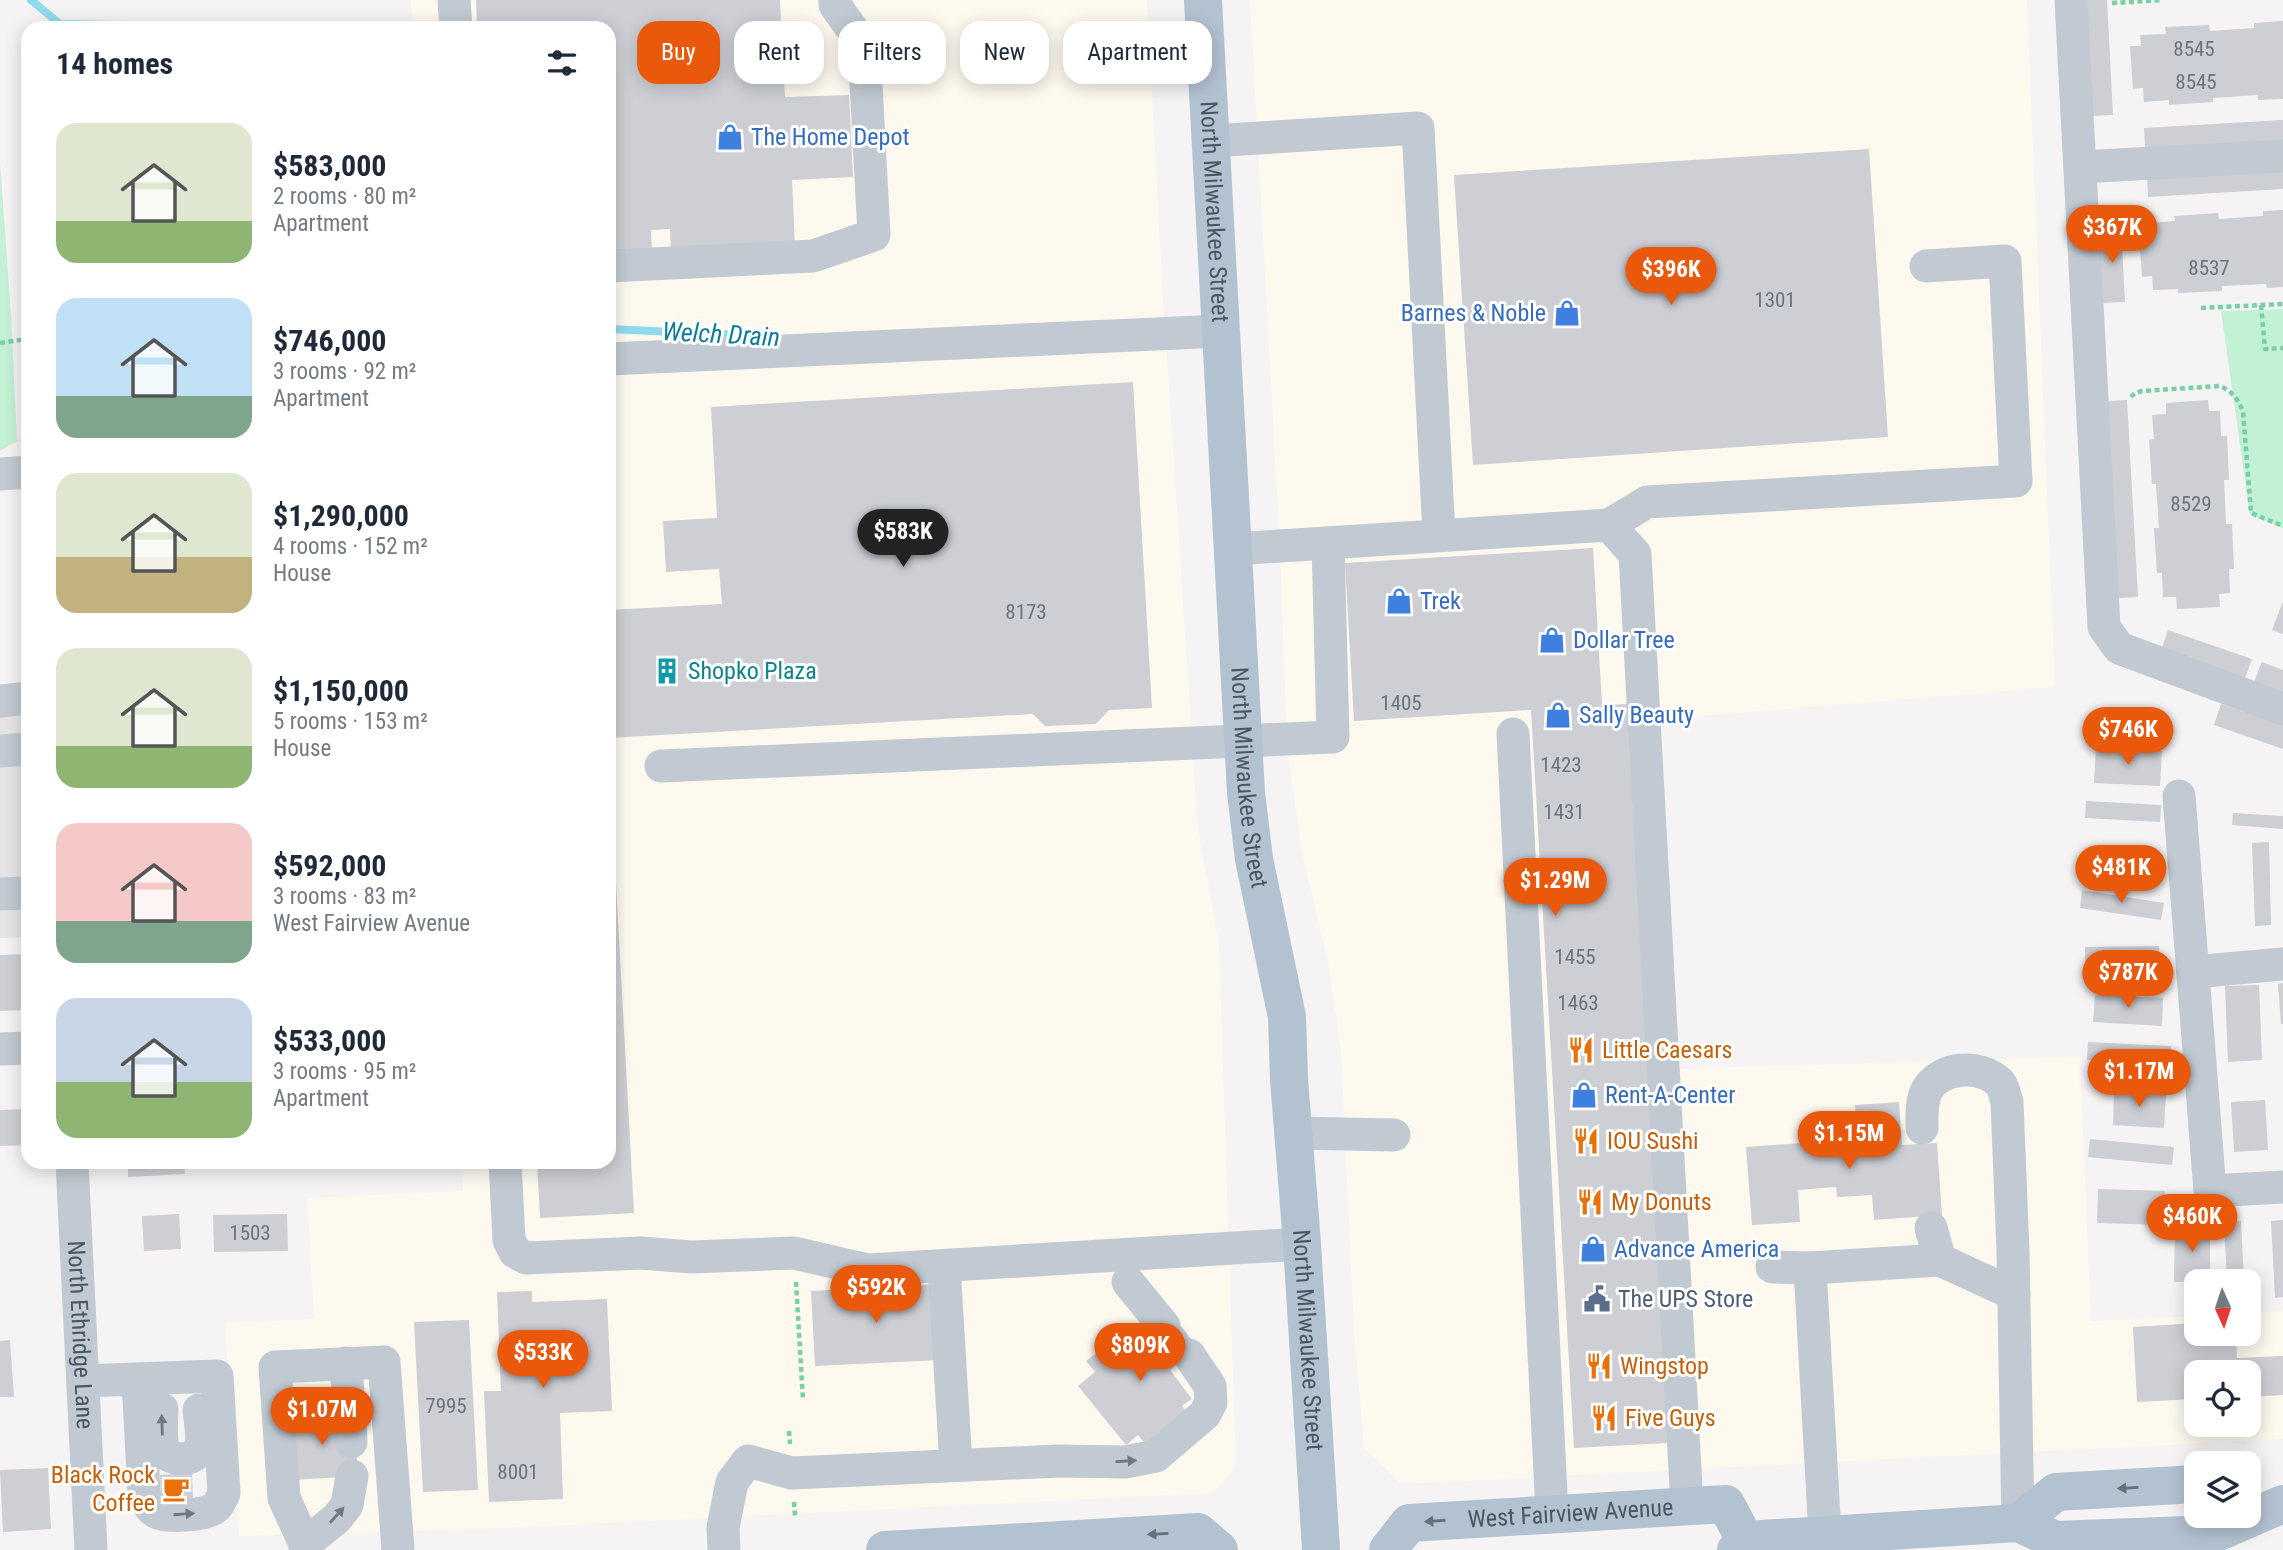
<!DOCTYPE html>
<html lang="en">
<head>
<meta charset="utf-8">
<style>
  body { margin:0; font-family:"Roboto Condensed",sans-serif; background:#f6f6f7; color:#1f2937; height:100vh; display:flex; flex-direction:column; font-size:26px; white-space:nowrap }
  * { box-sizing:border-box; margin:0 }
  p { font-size:23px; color:#747a83 }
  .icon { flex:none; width:38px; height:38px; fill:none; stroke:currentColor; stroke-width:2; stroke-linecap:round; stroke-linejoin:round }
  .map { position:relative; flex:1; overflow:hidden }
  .panel { position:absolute; left:21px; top:21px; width:595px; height:1148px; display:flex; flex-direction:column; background:#fff; border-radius:21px; box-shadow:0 4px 18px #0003 }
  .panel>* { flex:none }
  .top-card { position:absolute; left:637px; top:21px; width:665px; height:63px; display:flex; gap:14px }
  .needle { width:46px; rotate:177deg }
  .tools { position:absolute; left:2184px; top:1269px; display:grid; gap:14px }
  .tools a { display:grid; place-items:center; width:77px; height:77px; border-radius:14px; background:#fff; box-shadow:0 4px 18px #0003; font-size:35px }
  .price { position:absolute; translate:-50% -60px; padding:0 16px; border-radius:24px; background:#ea580c; color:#fff; font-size:23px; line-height:46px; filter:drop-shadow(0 2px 4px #0008) }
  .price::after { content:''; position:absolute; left:50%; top:42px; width:21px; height:16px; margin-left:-10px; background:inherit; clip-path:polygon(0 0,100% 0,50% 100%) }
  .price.on { background:#222; color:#fff }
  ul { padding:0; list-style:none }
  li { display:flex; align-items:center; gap:21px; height:175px; padding:0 35px }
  li span { display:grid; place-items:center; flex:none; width:196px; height:140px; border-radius:21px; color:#555 }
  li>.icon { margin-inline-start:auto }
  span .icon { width:84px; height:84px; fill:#fffc; stroke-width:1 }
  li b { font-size:30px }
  h2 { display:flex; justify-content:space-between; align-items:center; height:84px; padding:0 35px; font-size:30px }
  .chip { padding:0 24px; border-radius:21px; background:#fff; box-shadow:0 4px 18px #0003; font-size:24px; line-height:63px }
  .chip.on { background:#ea580c; color:#fff }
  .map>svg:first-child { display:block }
  .commercial { fill:#fdf9ef; fill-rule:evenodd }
  .education { fill:#e6e4e5 }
  .green { fill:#c3f1d5 }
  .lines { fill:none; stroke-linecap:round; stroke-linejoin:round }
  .stream { stroke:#90daee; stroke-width:8 }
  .building { fill:#cdcfd5 }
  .path { stroke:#7ad0a6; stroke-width:4.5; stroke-dasharray:5 3.5; stroke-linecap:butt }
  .minor { stroke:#c1cad2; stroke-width:33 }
  .major { stroke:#b3c2d1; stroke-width:38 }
  .oneway { fill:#6e7983 }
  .oneway2 { fill:#64717d }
  .labels { text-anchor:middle; stroke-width:6; stroke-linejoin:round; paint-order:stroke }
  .number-label { font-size:21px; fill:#6b747e }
  .shop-label { font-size:24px; fill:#366cbe; stroke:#fff; text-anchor:start }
  .street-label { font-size:24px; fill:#4a5661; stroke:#fff }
  .culture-label { font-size:24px; fill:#0d838f; stroke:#fff; text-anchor:start }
  .food-label { font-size:24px; fill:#c56008; stroke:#fff; text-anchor:start }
  .service-label { font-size:24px; fill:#4e5e75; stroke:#fff; text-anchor:start }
  .water-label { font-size:26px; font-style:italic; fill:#0c7c9b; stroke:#fff }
</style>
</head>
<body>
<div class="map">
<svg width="2283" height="1550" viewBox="0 0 2283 1550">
  <rect width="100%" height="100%" fill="#f5f3f3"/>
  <g class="commercial">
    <path d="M411 0H1147L1162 281 1198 830 1219 942 1236 1465 1214 1493 484 1529 239 1536 225 1323 314 1319 307 1198 463 1191 462 1162H609V28H412Z"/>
    <path d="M1250 0H2027L2055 687 1651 720 1672 1069 2080 1057 2091 1321 2196 1316V1334H2249V1313L2283 1311V1439L1402 1484 1364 1448 1354 1331 1341 1051 1328 963 1302 852 1287 748 1280 549ZM2196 1372H2249V1424H2196Z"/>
  </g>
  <path class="education" d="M28 687V937L0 938V689Z"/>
  <g class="green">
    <path d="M0 162 11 316 17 441 0 451Z"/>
    <path d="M2283 309V528L2250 515 2221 311Z"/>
  </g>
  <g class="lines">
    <g class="stream">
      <path d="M31 0 60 24 325 28"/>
      <path d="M609 329 760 336"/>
    </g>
  </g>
  <g class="building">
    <path d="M476 0H780L785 97 849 95 853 177 792 180 795 245 671 251 670 229 651 230 652 251 609 253V28H477Z"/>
    <path d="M2087 0H2107L2113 115 2093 116Z"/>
    <path d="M2283 21V99L2258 100V95L2213 98V102L2169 105V100L2144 102 2143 88 2133 89 2130 46H2141L2140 35 2166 34 2165 27 2209 25 2210 31 2254 28V23Z"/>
    <path d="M2283 120V140L2145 148 2144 128Z"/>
    <path d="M1869 149 1888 437 1473 465 1454 175Z"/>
    <path d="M2283 170V189L2148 197 2147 177Z"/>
    <path d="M2283 210V287L2267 288 2266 284 2222 286V291L2178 293V289L2153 290 2152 276 2142 277 2139 234 2150 233 2149 223 2175 221 2174 216 2218 213 2219 219 2263 216V211Z"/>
    <path d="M2121 227 2125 302 2103 303 2098 228Z"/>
    <path d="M1133 382 1152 708 1109 710 1096 724 1045 726 1033 714 609 738V610L722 604 719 569 666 572 663 521 717 518 711 407Z"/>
    <path d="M2127 400 2138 597 2118 598 2108 401Z"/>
    <path d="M2208 400 2209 411H2220L2221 436H2227L2229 480H2224L2226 524H2232L2234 569H2229L2230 593 2219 594 2220 607 2177 609 2176 597H2163L2162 573H2157L2154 528H2159L2156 484H2152L2149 440 2154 439 2152 415 2166 414V403Z"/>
    <path d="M1593 548 1602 705 1627 704 1669 1443 1574 1448 1531 710 1354 721 1345 563Z"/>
    <path d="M2283 601V634L2272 630Z"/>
    <path d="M2168 630 2252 659 2244 681 2161 651Z"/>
    <path d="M2262 662 2283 670V695L2253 684Z"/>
    <path d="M2221 704 2283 725V749L2214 725Z"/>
    <path d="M2096 748 2162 751 2160 786 2094 783Z"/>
    <path d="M609 791H611L634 1213 540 1218 537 1162H609Z"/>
    <path d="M2086 801 2161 805 2160 822 2085 818Z"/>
    <path d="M2233 813 2283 816V829L2232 825Z"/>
    <path d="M2269 842 2271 925 2255 926 2252 843Z"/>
    <path d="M2109 851 2161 853 2160 882 2107 880Z"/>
    <path d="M2082 890 2164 903 2161 920 2080 908Z"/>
    <path d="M2159 946V963H2085V947Z"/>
    <path d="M28 954V995H23L24 1010 0 1011V955Z"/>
    <path d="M2283 983V1024H2281L2278 984Z"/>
    <path d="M2259 985 2262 1060 2228 1062 2225 986Z"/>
    <path d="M2095 995 2163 998 2162 1026 2093 1022Z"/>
    <path d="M2088 1042 2171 1046 2170 1064 2087 1060Z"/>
    <path d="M2114 1091 2166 1094 2164 1128 2113 1125Z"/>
    <path d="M2265 1100 2268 1150 2234 1152 2231 1102Z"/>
    <path d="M1899 1102 1902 1145 1937 1143 1942 1215 1874 1220 1872 1195 1837 1197 1836 1187 1798 1190 1800 1222 1752 1225 1746 1147 1857 1139 1855 1105Z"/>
    <path d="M25 1109 27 1145 0 1146V1110Z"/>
    <path d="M2090 1139 2174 1147 2172 1165 2088 1157Z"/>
    <path d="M128 1162H184L185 1174 128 1177Z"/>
    <path d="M2098 1189 2165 1191 2164 1225 2097 1223Z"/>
    <path d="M179 1214 181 1249 144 1251 142 1216Z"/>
    <path d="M287 1214 288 1251 214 1252 213 1215Z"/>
    <path d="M2283 1220V1297L2275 1298 2271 1221Z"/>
    <path d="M2241 1221 2244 1281H2227L2224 1222Z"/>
    <path d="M2175 1227H2210V1281L2174 1282Z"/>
    <path d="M937 1284 941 1360 815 1366 811 1291Z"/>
    <path d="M532 1291V1302L607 1299 612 1411 560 1413 563 1499 489 1502 484 1391H501L497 1292Z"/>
    <path d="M1174 1317 1198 1348 1170 1370 1192 1399 1182 1406 1187 1413 1147 1446 1138 1435 1126 1445 1078 1386 1095 1372 1086 1361 1118 1336 1127 1346 1142 1333 1147 1341Z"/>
    <path d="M469 1320 478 1490 423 1492 414 1322Z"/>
    <path d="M2196 1323V1334H2236L2237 1358 2283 1356V1395L2249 1397V1372H2196V1399L2137 1402 2133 1327Z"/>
    <path d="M10 1340 14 1397H0V1341Z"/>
    <path d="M344 1412 356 1442 358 1476 293 1480 289 1415Z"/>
    <path d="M48 1468 51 1529 3 1532 0 1470Z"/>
    <path d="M192 1473 193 1503 161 1504 160 1475Z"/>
  </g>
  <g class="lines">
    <g class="path">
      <path d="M2112 3 2162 0"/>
      <path d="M2261 305 2265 349 2283 348"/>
      <path d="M2201 308 2283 304"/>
      <path d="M0 343 28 339"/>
      <path d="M2131 397 2135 393 2142 391 2220 386C2233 392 2237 398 2243 411L2251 513 2283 526"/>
      <path d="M796 1282 803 1400"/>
      <path d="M789 1431 790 1444"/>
      <path d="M794 1502 795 1516"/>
    </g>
    <g class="minor">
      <path d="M454 0 456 28"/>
      <path d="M2071 0 2104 627 2119 648 2283 709"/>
      <path d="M1211 141 1418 128 1439 535"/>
      <path d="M2080 167 2283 156"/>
      <path d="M609 266 813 256 874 235 864 46 835 5V0"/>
      <path d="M609 359 1221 331"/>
      <path d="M0 474 28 472"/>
      <path d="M1609 525 1647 502 2016 481 2005 261 1926 266"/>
      <path d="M1233 549 1609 525 1635 554 1687 1506"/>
      <path d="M0 701 28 698"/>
      <path d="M1513 734 1552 1513"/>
      <path d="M0 751 28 749"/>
      <path d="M661 766 1333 737 1328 543"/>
      <path d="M2179 796 2210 1191 2283 1187"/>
      <path d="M0 894 28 893"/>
      <path d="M2193 972 2283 964"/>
      <path d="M0 1049 28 1048"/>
      <path d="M1922 1128C1922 1116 1921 1101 1927 1090 1940 1067 1979 1063 1999 1082 2003 1086 2005 1095 2007 1102L2013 1252 2018 1523"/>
      <path d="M1293 1133 1394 1135"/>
      <path id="s1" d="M72 1162 91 1550"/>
      <path d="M505 1162 509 1240 515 1252 526 1258 641 1253 691 1257 794 1253 868 1270 1302 1244"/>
      <path d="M1931 1228 1940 1260 2014 1294"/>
      <path d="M944 1266 956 1465"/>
      <path d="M1772 1267 1810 1268 1940 1260"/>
      <path d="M1810 1268 1825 1535"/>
      <path d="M1128 1282 1164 1326"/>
      <path d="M346 1363 351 1442"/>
      <path d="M83 1381 217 1376 224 1493C222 1497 220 1503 216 1507 207 1516 167 1518 156 1512 149 1508 147 1502 144 1494L138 1379"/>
      <path d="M162 1409C162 1421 160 1436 163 1448 167 1462 194 1462 200 1449 204 1439 200 1421 199 1410"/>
      <path d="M305 1544 337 1518 347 1505 352 1476"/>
      <path d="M305 1550V1544L284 1498 275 1367 384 1362 398 1550"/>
      <path d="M724 1550 723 1528 732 1482 748 1461 792 1473 1058 1461 1125 1462 1156 1456 1205 1414 1211 1402 1210 1386 1189 1355"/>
    </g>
    <g class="major">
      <path id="s2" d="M1203 0 1246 793 1254 859 1287 1017 1289 1079 1302 1244 1321 1550"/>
      <path d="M2018 1523 2056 1492 2196 1484"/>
      <path d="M885 1550 1198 1532 1219 1550"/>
      <path id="s3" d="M1388 1550 1409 1523 1726 1504 1745 1540"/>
      <path d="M1736 1550 1745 1540 2018 1523 2056 1540 2214 1534 2283 1504"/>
    </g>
  </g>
  <defs><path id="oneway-solid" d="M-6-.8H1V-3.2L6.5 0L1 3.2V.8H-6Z" transform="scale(1.75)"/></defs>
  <g class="oneway">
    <use href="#oneway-solid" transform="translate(162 1425) rotate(-92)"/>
    <use href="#oneway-solid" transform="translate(1126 1461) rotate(-4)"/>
    <use href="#oneway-solid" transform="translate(184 1514) rotate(-4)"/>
    <use href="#oneway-solid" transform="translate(337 1515) rotate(-48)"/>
  </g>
  <g class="oneway2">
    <use href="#oneway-solid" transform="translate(2128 1488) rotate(177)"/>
    <use href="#oneway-solid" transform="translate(1435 1521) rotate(176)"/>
    <use href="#oneway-solid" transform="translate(1158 1534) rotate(177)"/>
  </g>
  <defs>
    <g id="shop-bare" transform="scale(2.1)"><path d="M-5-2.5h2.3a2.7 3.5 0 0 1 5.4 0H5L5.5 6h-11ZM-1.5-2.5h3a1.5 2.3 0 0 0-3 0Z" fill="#3f7fe0" stroke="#fff" stroke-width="2.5" paint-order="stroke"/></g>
    <g id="building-bare" transform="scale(2.1)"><path d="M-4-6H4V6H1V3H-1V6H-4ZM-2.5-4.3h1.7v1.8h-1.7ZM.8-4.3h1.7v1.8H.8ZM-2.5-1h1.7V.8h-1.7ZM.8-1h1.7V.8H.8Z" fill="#0f9aa8" stroke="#fff" stroke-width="2.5" paint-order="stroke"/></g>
    <g id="restaurant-bare" transform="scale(2.1)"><path d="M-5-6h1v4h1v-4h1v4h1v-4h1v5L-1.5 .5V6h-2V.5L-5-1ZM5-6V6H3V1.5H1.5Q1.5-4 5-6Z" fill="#e8710a" stroke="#fff" stroke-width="2.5" paint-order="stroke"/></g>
    <g id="civic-bare" transform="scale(2.1)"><path d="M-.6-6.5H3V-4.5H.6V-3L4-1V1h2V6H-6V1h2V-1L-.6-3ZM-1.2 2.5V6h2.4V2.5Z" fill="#5c6f8a" stroke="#fff" stroke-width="2.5" paint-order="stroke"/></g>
    <g id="cafe-bare" transform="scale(2.1)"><path d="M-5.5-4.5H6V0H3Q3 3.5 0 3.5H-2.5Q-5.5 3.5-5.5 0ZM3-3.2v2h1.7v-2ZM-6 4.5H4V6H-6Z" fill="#e8710a" stroke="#fff" stroke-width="2.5" paint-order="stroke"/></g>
  </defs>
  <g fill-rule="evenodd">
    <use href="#shop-bare" x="730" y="137"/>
    <use href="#shop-bare" x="1567" y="313"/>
    <use href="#shop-bare" x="1399" y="601"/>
    <use href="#shop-bare" x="1552" y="640"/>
    <use href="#building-bare" x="667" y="671"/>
    <use href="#shop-bare" x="1558" y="715"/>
    <use href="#restaurant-bare" x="1581" y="1050"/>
    <use href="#shop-bare" x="1584" y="1095"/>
    <use href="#restaurant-bare" x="1586" y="1141"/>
    <use href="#restaurant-bare" x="1590" y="1202"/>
    <use href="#shop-bare" x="1593" y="1249"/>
    <use href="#civic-bare" x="1597" y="1299"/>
    <use href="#restaurant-bare" x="1599" y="1366"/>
    <use href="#restaurant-bare" x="1604" y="1418"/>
    <use href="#cafe-bare" x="176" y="1489"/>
  </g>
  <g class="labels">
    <g class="number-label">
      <text x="2194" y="56">8545</text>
      <text x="2196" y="89">8545</text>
      <text x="2209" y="275">8537</text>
      <text x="1775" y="307">1301</text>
      <text x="2191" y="511">8529</text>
      <text x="1026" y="619">8173</text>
      <text x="1401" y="710">1405</text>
      <text x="1561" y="772">1423</text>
      <text x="1564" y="819">1431</text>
      <text x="1575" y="964">1455</text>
      <text x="1578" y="1010">1463</text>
      <text x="250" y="1240">1503</text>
      <text x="446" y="1413">7995</text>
      <text x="518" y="1479">8001</text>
    </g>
    <g class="shop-label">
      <text x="751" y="145">The Home Depot</text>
      <text x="1546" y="321" text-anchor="end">Barnes &amp; Noble</text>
      <text x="1420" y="609">Trek</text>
      <text x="1573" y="648">Dollar Tree</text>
      <text x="1579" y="723">Sally Beauty</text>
      <text x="1605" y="1103">Rent-A-Center</text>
      <text x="1614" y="1257">Advance America</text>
    </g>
    <g class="street-label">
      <text dy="8" stroke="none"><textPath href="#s2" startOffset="212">North Milwaukee Street</textPath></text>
      <text dy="8" stroke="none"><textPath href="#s2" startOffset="779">North Milwaukee Street</textPath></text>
      <text dy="8" stroke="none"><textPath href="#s1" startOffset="173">North Ethridge Lane</textPath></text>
      <text dy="8" stroke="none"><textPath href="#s2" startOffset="1346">North Milwaukee Street</textPath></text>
      <text dy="8" stroke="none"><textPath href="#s3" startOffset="196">West Fairview Avenue</textPath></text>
    </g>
    <g class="culture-label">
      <text x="688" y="679">Shopko Plaza</text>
    </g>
    <g class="food-label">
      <text x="1602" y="1058">Little Caesars</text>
      <text x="1607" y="1149">IOU Sushi</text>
      <text x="1611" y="1210">My Donuts</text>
      <text x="1620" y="1374">Wingstop</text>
      <text x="1625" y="1426">Five Guys</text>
      <text x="155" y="1483" text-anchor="end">Black Rock<tspan x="155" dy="28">Coffee</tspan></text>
    </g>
    <g class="service-label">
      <text x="1618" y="1307">The UPS Store</text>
    </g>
    <g class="water-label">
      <text transform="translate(721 334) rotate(3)" y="9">Welch Drain</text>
    </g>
  </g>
</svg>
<div class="tools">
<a><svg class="needle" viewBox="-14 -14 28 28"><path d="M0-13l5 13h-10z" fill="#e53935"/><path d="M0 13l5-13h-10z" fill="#747a83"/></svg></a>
<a><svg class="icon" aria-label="locate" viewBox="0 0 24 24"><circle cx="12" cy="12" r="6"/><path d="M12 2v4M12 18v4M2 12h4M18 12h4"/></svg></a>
<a><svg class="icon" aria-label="layers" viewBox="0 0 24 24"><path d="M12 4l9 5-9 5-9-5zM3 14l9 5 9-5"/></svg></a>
</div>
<b class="price" style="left:2112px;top:265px">$367K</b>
<b class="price" style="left:1671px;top:307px">$396K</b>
<b class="price on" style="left:903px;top:569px">$583K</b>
<b class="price" style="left:2128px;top:767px">$746K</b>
<b class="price" style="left:2121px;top:905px">$481K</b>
<b class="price" style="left:1555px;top:918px">$1.29M</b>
<b class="price" style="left:2128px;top:1010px">$787K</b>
<b class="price" style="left:2139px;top:1109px">$1.17M</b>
<b class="price" style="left:1849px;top:1171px">$1.15M</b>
<b class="price" style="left:2192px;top:1254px">$460K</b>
<b class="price" style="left:876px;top:1325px">$592K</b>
<b class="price" style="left:1140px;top:1383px">$809K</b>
<b class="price" style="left:543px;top:1390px">$533K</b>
<b class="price" style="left:322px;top:1447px">$1.07M</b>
<div class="top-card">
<a class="chip on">Buy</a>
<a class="chip">Rent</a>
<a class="chip">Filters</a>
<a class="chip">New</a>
<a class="chip">Apartment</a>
</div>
<section class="panel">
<h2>14 homes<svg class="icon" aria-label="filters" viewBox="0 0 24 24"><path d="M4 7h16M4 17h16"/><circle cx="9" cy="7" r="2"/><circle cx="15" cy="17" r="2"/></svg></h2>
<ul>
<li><span style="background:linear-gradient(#dfe7d0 70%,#8fb573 0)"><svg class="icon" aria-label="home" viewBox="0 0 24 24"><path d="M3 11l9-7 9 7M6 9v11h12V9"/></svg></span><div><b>$583,000</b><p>2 rooms · 80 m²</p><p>Apartment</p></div></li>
<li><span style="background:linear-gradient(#bfe0f5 70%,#7fa58c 0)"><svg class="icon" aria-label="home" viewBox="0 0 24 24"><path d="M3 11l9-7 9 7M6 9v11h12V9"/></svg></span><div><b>$746,000</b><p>3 rooms · 92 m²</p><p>Apartment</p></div></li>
<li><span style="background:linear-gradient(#dfe7d0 60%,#c2b280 0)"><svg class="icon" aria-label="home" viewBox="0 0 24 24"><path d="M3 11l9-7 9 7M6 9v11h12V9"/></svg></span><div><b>$1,290,000</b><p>4 rooms · 152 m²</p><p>House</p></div></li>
<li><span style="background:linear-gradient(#dfe7d0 70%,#8fb573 0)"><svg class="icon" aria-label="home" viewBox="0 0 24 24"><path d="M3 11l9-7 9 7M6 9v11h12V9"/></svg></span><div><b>$1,150,000</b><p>5 rooms · 153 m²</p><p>House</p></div></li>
<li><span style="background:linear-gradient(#f6c9c9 70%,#7fa58c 0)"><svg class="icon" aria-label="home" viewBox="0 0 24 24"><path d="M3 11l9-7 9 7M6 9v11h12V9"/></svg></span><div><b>$592,000</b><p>3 rooms · 83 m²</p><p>West Fairview Avenue</p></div></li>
<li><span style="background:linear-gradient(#c9d6e8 60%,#8fb573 0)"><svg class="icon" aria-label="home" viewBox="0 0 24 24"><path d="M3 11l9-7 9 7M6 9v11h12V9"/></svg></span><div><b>$533,000</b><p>3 rooms · 95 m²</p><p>Apartment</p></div></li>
</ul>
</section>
</div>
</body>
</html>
